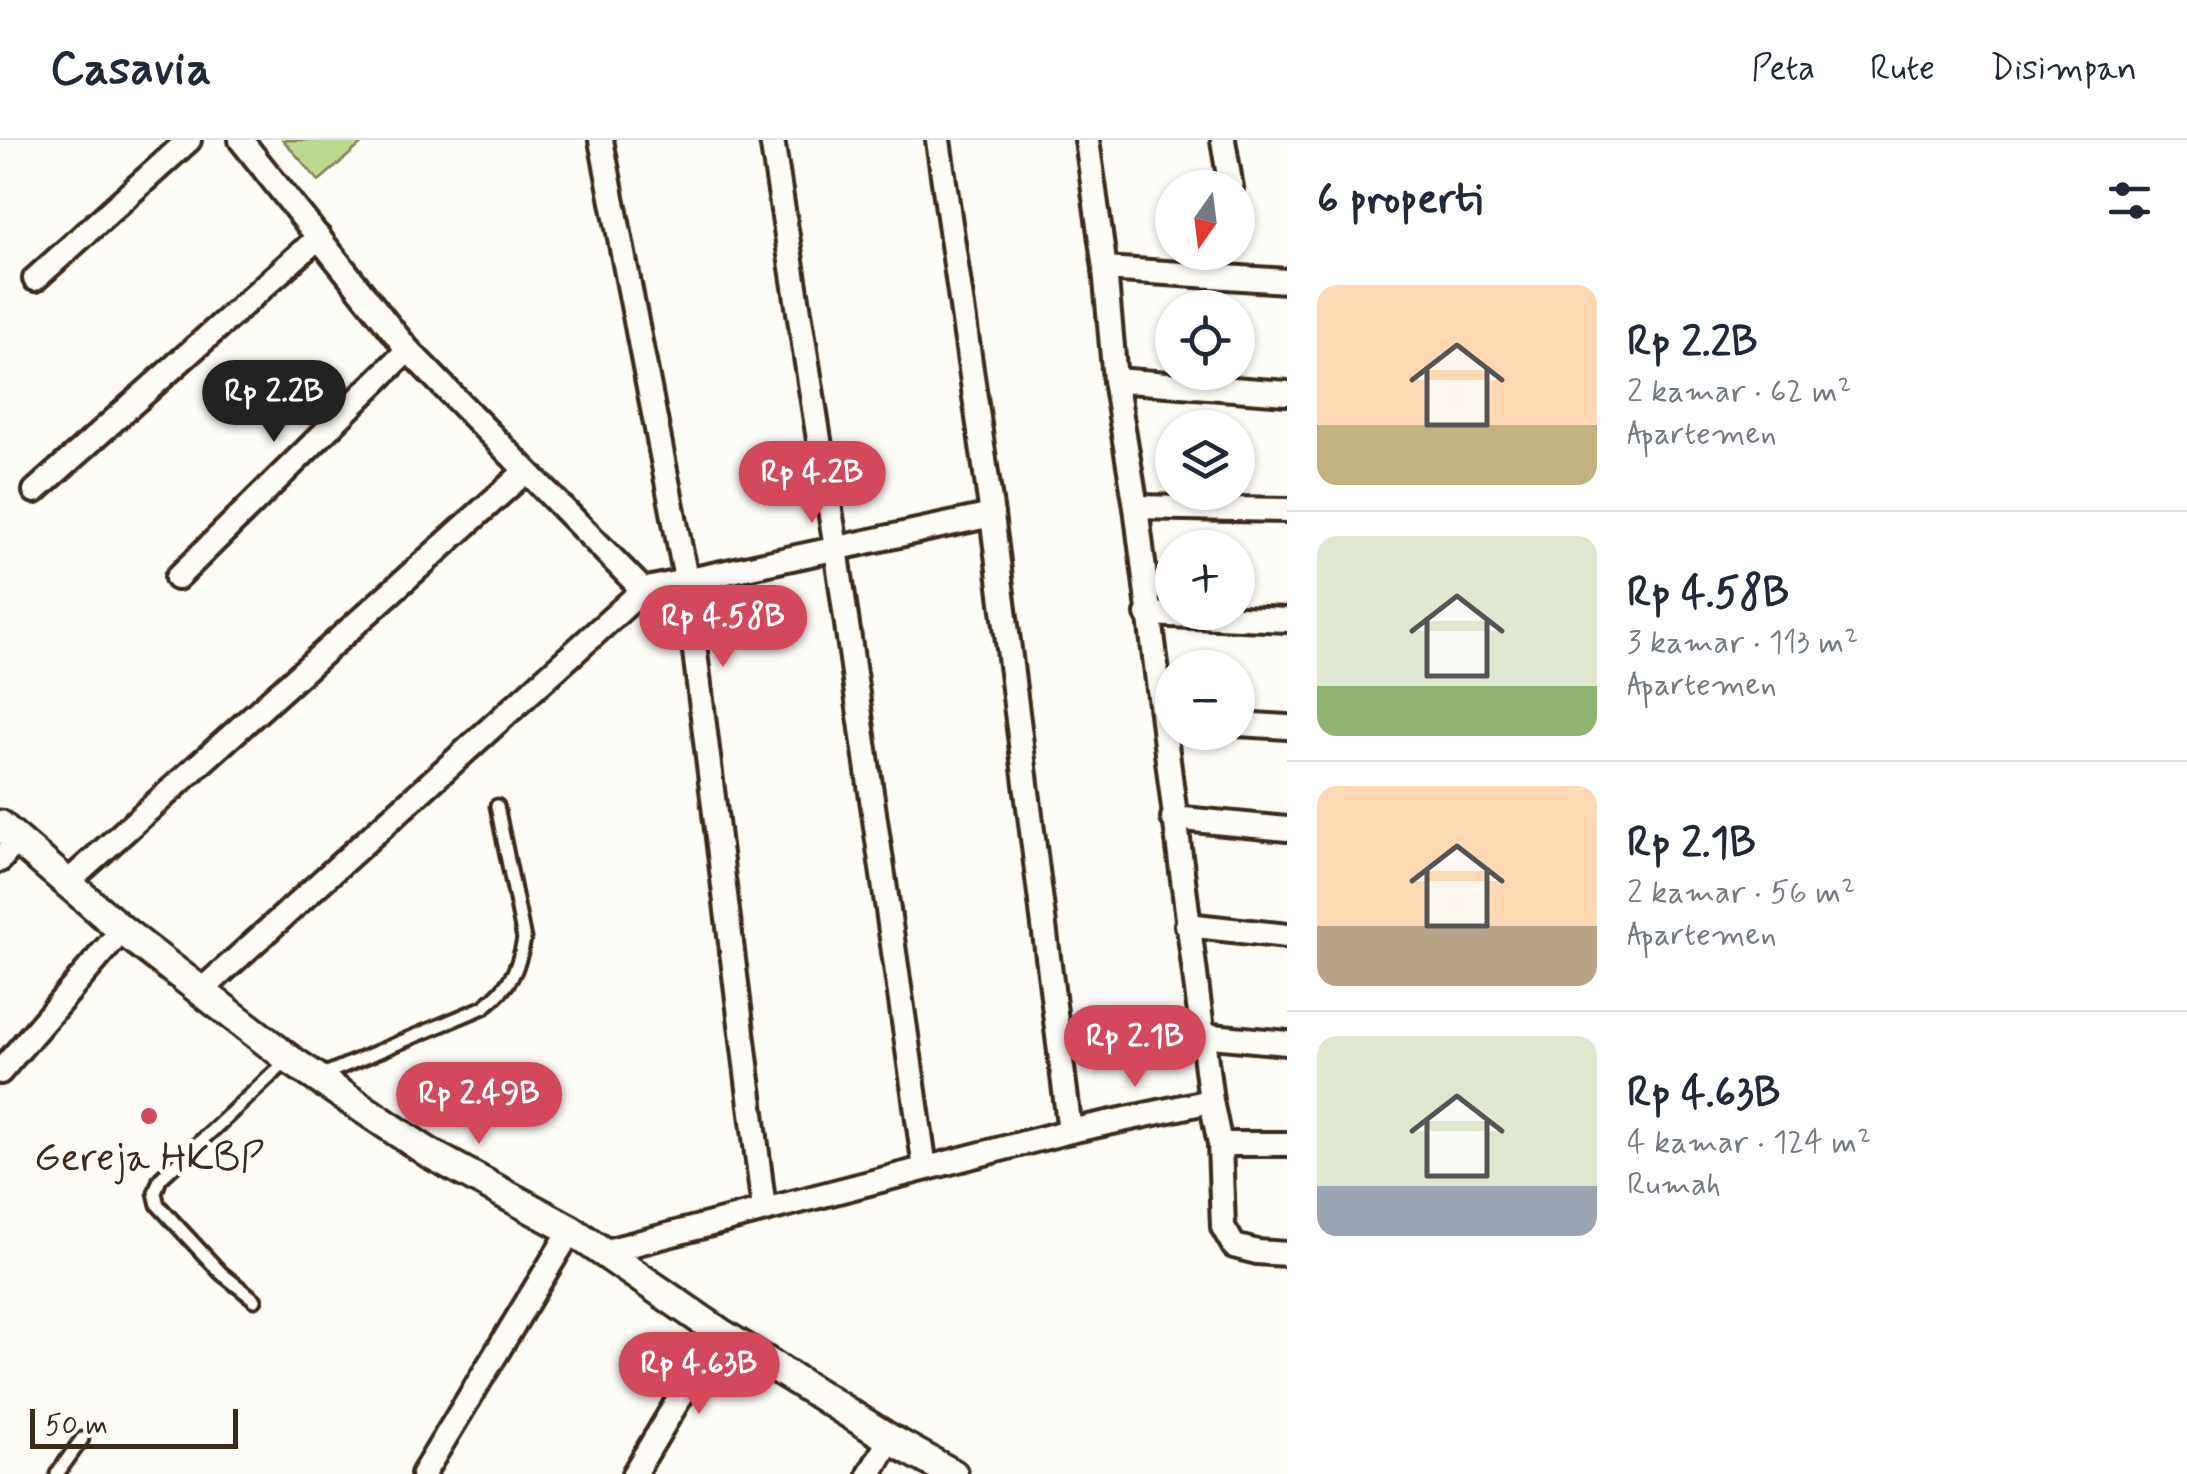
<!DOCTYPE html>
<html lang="id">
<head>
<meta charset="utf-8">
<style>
  body { margin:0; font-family:Mynerve,sans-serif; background:#f6f6f7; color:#1f2937; height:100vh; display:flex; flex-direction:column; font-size:38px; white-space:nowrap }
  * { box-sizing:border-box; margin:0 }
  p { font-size:32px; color:#747a83 }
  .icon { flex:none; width:55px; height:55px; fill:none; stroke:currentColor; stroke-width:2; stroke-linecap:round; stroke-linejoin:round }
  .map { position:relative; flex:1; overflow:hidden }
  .sheet { display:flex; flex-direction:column; background:#fff; width:900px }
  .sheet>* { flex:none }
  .needle { width:65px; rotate:194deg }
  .buttons { position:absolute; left:1155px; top:30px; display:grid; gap:20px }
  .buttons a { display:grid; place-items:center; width:100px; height:100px; border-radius:50%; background:#fff; box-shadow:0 2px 8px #0004; font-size:50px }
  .scale { position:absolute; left:30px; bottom:25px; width:208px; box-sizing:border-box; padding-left:10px; border:5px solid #3b2a1e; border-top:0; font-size:28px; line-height:35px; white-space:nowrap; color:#3b2a1e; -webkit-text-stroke:8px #fdfcf7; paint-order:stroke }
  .price { position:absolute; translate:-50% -85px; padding:0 22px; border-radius:35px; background:#d1495b; color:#fff; font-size:32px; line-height:65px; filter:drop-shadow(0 2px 5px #0008) }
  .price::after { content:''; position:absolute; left:50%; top:60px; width:30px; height:22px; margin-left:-15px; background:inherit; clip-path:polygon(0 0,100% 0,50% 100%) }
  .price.current { background:#222; color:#fff }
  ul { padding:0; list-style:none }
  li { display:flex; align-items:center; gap:30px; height:250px; padding:0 30px }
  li+li { border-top:2px solid #e0e1e3 }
  li span { display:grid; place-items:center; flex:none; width:280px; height:200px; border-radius:20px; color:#555 }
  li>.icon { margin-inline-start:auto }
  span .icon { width:120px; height:120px; fill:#fffc; stroke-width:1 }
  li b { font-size:42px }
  h2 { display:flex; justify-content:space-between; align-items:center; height:120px; padding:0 30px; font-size:42px }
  header { display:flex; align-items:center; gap:60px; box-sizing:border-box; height:140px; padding:0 50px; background:#fff; border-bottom:2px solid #e0e1e3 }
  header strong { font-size:48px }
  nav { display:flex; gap:55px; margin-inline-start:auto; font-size:35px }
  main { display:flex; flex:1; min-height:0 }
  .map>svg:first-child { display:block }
  .green { fill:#bdd88f; stroke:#7c8156; stroke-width:2.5 }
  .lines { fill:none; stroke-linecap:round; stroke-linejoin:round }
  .service-casing { stroke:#3b2a1e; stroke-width:19 }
  .minor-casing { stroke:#3b2a1e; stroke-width:30 }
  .tertiary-casing { stroke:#3b2a1e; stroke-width:35 }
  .service { stroke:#fdfcf7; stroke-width:11 }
  .minor { stroke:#fdfcf7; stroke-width:22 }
  .tertiary { stroke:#fdfcf7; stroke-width:28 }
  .poi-dot { fill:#d1495b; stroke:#fdfcf7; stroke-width:4 }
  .labels { text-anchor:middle; stroke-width:9; stroke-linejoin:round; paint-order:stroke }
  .poi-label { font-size:40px; fill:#3b2a1e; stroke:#fdfcf7 }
</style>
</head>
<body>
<header>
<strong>Casavia</strong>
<nav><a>Peta</a><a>Rute</a><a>Disimpan</a></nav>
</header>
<main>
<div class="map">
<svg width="1287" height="1334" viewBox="0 0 1287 1334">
  <rect width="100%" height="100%" fill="#fdfcf7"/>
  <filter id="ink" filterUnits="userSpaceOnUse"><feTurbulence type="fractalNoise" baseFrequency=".01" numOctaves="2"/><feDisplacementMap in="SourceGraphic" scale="20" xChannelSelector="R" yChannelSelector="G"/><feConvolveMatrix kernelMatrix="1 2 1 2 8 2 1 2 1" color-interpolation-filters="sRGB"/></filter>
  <g filter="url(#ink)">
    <path class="green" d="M283 0H366L319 41Z"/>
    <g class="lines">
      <g class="service-casing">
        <g id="service">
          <path d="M320 936 484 867C510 846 518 831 524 799L497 666"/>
          <path d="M255 1160 221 1133 158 1065 155 1053 160 1039 289 919"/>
          <path d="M57 1334 82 1299"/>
        </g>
      </g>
      <g class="minor-casing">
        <g id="minor">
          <path d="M241 0 408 210 643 450"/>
          <path d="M601 0 686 439 764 1070"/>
          <path d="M772 0 836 408 925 1028"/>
          <path d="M938 0 992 375 1070 991"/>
          <path d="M1087 0 1105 129 1115 240 1136 367 1211 961 1220 1004H1287"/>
          <path d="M1223 0 1231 48"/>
          <path d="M1105 129 1287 141"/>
          <path d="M35 139 189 0"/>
          <path d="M1115 240 1287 253"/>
          <path d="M35 351 319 97"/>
          <path d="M1136 367 1287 370"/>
          <path d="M177 438 408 210"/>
          <path d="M1147 474 1287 480"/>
          <path d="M1238 584 1287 587"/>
          <path d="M1173 678 1287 689"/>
          <path d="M0 720 16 701"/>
          <path d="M66 744 526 331"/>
          <path d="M1187 785 1287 796"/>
          <path d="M202 850 643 450 992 375"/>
          <path d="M1201 895 1287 903"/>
          <path d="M0 932 122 790"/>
          <path d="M1220 1004 1223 1087 1234 1106 1257 1112 1287 1114"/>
          <path d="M603 1112 1070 991 1211 961"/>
          <path d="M423 1334 571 1090"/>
          <path d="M634 1334 719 1192"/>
          <path d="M870 1334 890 1299"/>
        </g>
      </g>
      <g class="tertiary-casing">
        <path id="tertiary" d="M0 685 122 790 289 919 429 1013 571 1090 719 1192 890 1299 953 1334"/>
      </g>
      <use href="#service" class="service"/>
      <use href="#minor" class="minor"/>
      <use href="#tertiary" class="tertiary"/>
    </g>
  </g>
  <circle class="poi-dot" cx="149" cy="976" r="10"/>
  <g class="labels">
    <g class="poi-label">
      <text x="149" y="1030">Gereja HKBP</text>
    </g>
  </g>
</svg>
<div class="buttons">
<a><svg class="needle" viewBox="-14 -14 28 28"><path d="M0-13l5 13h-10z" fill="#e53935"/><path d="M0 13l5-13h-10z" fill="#747a83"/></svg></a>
<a><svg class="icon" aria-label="locate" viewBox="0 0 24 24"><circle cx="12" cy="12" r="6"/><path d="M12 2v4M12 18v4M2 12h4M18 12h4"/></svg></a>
<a><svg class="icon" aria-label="layers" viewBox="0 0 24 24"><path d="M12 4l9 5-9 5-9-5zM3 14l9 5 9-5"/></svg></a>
<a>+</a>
<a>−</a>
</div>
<div class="scale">50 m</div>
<b class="price current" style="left:274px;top:305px">Rp 2.2B</b>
<b class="price" style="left:812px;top:386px">Rp 4.2B</b>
<b class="price" style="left:723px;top:530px">Rp 4.58B</b>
<b class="price" style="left:1135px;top:950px">Rp 2.1B</b>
<b class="price" style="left:479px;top:1007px">Rp 2.49B</b>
<b class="price" style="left:699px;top:1277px">Rp 4.63B</b>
</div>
<section class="sheet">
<h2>6 properti<svg class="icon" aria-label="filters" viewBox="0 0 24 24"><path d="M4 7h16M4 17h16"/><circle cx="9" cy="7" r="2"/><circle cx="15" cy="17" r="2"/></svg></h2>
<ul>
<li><span style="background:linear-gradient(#ffd9b3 70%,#c2b280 0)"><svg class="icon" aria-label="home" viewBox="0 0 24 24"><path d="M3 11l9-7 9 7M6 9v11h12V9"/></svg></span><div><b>Rp 2.2B</b><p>2 kamar · 62 m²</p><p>Apartemen</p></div></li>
<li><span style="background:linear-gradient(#dfe7d0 75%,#8fb573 0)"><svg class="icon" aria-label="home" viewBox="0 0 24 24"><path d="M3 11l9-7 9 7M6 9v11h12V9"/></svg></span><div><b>Rp 4.58B</b><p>3 kamar · 113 m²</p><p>Apartemen</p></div></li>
<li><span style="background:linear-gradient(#ffd9b3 70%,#b9a48a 0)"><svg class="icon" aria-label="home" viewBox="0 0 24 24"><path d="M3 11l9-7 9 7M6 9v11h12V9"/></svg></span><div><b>Rp 2.1B</b><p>2 kamar · 56 m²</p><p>Apartemen</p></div></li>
<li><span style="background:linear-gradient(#dfe7d0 75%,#9aa5b1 0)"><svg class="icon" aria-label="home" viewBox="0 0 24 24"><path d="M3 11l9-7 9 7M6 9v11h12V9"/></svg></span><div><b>Rp 4.63B</b><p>4 kamar · 124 m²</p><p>Rumah</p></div></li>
</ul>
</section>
</main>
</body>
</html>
